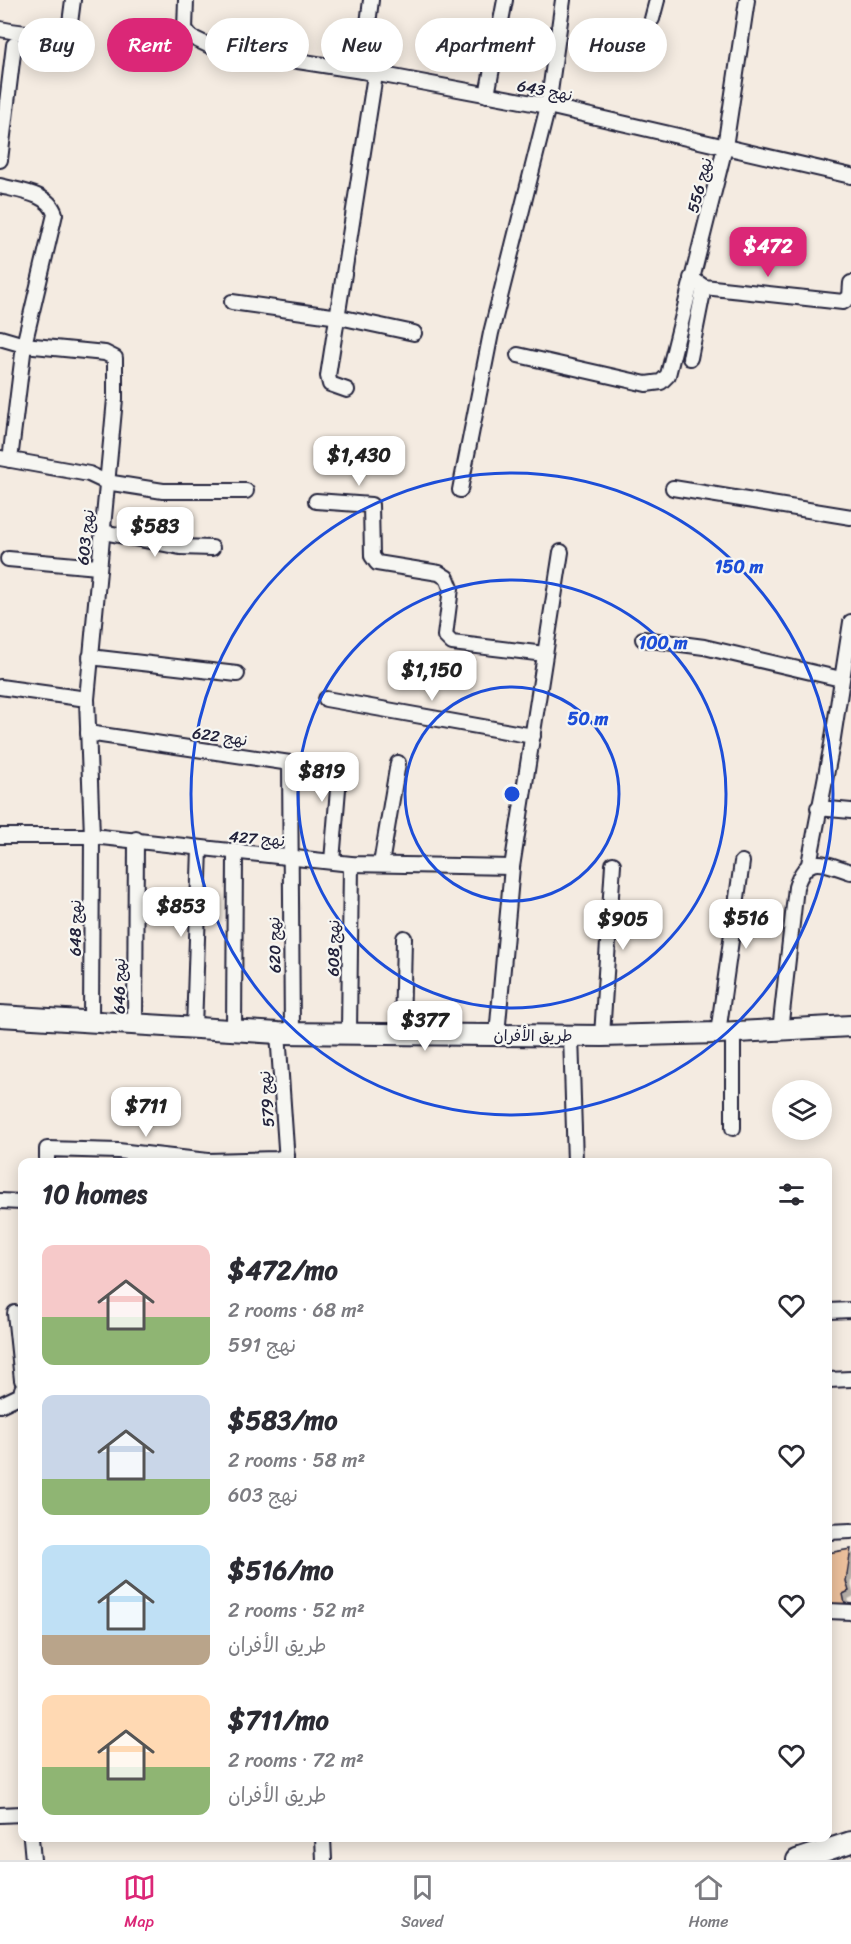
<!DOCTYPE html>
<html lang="en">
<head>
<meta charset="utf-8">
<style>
  body { margin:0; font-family:Sriracha,"Playpen Sans Arabic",sans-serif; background:#f2f2f3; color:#2b2b33; height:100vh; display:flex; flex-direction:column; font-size:22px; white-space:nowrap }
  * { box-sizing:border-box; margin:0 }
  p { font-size:20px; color:#7c7c81 }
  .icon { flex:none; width:33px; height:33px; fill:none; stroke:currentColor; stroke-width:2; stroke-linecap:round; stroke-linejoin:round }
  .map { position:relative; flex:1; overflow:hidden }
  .drawer { position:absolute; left:18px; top:1158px; width:814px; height:684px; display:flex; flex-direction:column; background:#fff; border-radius:12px; box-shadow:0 3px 15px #0003 }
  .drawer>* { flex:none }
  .top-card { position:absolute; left:18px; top:18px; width:816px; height:54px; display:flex; gap:12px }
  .tools { position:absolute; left:772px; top:1080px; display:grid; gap:12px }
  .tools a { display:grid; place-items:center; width:60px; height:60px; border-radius:50%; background:#fff; box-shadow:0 3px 15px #0003; font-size:30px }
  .price { position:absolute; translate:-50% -51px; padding:0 14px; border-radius:12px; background:#fff; color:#222; font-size:20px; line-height:39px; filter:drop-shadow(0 2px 3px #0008) }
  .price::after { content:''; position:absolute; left:50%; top:36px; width:18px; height:14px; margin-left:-9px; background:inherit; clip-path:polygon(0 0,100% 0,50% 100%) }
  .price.selected { background:#db2777; color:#fff }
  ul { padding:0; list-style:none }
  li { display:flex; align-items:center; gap:18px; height:150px; padding:0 24px }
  li span { display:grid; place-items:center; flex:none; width:168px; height:120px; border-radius:12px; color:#555 }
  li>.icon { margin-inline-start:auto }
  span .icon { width:72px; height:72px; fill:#fffc; stroke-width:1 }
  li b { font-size:26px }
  h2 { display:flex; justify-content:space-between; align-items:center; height:72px; padding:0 24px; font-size:26px }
  .pill { padding:0 21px; border-radius:27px; background:#fff; box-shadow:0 3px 15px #0003; font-size:21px; line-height:54px }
  .pill.selected { background:#db2777; color:#fff }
  .tab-bar { display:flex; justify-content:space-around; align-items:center; height:84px; border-top:2px solid #e1e1e2; background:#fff; font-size:16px; color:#7c7c81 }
  .tab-bar a { display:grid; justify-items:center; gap:3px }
  .tab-bar .selected { color:#db2777 }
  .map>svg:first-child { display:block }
  .building { fill:#ecc09c; stroke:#22223b; stroke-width:1.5; filter:url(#shadow) }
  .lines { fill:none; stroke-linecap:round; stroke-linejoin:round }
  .minor-casing { stroke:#22223b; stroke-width:18 }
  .secondary-casing { stroke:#22223b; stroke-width:24 }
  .minor { stroke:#f6f6f2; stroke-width:14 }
  .secondary { stroke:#f6f6f2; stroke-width:20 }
  .ring { fill:none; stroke:#1d4ed8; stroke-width:3 }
  .labels { text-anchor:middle; stroke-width:4.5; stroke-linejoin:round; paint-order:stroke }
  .street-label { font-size:16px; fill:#22223b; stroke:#f6f6f2 }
  .centre { fill:#1d4ed8; stroke:#f6f6f2; stroke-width:3 }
  .ring-label { font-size:18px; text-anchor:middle; font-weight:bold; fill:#1d4ed8; stroke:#f6f6f2; stroke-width:4.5; stroke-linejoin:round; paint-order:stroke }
</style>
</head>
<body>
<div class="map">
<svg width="851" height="1860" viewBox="0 0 851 1860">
  <defs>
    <filter id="shadow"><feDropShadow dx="4.5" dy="4.5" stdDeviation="0" flood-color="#0004"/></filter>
  </defs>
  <rect width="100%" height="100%" fill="#f4ebe1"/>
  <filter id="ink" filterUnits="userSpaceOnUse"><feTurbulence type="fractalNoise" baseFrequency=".0167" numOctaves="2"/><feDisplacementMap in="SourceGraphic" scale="12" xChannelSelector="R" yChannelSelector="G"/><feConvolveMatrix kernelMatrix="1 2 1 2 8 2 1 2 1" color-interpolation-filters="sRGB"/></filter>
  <g filter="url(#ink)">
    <path class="building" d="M851 1549 846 1581 849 1591 843 1594 845 1604H828V1553Z"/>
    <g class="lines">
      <g class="minor-casing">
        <g id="minor">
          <path d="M186 0 185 29 191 37 214 48 362 71 548 106 851 176"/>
          <path d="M652 19 657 0"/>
          <path d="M0 29C21 33 54 39 70 23L73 0"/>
          <path d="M362 71 371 0"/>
          <path d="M487 95 505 0"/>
          <path d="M0 160 14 45"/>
          <path d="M0 186C19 191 49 193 55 214L24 345 10 460"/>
          <path d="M691 278 704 287 843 302 850 297 851 283"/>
          <path d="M232 302 339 317 414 333"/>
          <path d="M0 338 24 345 105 353 115 358V399L87 699 92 836 91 1021"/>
          <path d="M518 355 646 384 661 382 668 375 725 147 747 0"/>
          <path d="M690 358 704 287"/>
          <path d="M347 390 330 384 328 376 375 75"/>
          <path d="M0 458 89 474 106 482 163 491H246"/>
          <path d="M673 488 851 517"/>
          <path d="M460 490 491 333 548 106 563 0"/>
          <path d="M316 501 371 505 372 556 377 563 439 573 447 578 451 588 445 636 452 643 545 654"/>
          <path d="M103 532 180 547 212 548"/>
          <path d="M8 559 98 567"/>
          <path d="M643 639 704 647 841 679"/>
          <path d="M90 657 237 674"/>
          <path d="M0 687 87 699"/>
          <path d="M326 699 533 736"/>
          <path d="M88 733 290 763 292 1033"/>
          <path d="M290 763C306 764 331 761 339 777L332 861"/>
          <path d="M818 808 851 811"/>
          <path d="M0 836H92L351 864 512 867"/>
          <path d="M381 864 398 763"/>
          <path d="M809 864 832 744 851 622"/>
          <path d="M135 1025 136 839"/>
          <path d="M194 1029 200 848"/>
          <path d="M234 1031 235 854"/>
          <path d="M780 1031 796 887C807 852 823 863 851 872"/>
          <path d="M349 1032 351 864"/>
          <path d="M733 1032V1128"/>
          <path d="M278 1033 287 1162"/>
          <path d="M402 1033 404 938"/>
          <path d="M718 1033 742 862"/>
          <path d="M497 1035 512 867 561 552"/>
          <path d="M571 1036 575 1162"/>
          <path d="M602 1036 613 864"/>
          <path d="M47 1162V1149L118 1151 208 1161 277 1159 287 1156"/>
          <path d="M0 1201 22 1202"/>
          <path d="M828 1311 851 1310"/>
          <path d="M15 1313 22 1380"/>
          <path d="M828 1380 851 1379"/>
          <path d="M0 1405 21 1395 22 1389"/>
          <path d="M828 1532 851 1531"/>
          <path d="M828 1611 851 1612"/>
          <path d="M0 1815 22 1814"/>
          <path d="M31 1838 33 1860"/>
          <path d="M323 1838 324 1860"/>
        </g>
      </g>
      <g class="secondary-casing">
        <g id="secondary">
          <path d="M0 1016 278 1033 602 1036 718 1033 851 1026"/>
          <path d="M797 1860 851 1842"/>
        </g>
      </g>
      <use href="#minor" class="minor"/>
      <use href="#secondary" class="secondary"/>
    </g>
  </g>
  <g class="ring">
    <circle cx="512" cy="794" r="107"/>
    <circle cx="512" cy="794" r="214"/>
    <circle cx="512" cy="794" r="321"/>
  </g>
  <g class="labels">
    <g class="street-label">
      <text transform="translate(545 90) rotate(11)" y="6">نهج 643</text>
      <text transform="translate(699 185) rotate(-75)" y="6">نهج 556</text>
      <text transform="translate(85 537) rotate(-84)" y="6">نهج 603</text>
      <text transform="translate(220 736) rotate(8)" y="6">نهج 622</text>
      <text transform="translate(257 838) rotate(5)" y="6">نهج 427</text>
      <text transform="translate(75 928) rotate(-90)" y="6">نهج 648</text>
      <text transform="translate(274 945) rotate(-91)" y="6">نهج 620</text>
      <text transform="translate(333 948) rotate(-89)" y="6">نهج 608</text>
      <text transform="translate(119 986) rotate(-90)" y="6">نهج 646</text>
      <text x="533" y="1041">طريق الأفران</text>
      <text transform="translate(266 1099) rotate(-94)" y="6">نهج 579</text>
    </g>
  </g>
  <circle cx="512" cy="794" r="9" class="centre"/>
  <g class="ring-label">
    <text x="739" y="573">150 m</text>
    <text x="663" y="649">100 m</text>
    <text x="588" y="725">50 m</text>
  </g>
</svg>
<div class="tools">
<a><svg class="icon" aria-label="layers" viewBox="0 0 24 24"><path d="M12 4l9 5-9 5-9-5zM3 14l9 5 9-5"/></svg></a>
</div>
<b class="price selected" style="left:768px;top:278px">$472</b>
<b class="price" style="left:359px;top:487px">$1,430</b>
<b class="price" style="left:155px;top:558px">$583</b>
<b class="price" style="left:432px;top:702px">$1,150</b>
<b class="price" style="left:322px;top:803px">$819</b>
<b class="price" style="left:181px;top:938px">$853</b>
<b class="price" style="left:746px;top:950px">$516</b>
<b class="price" style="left:623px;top:951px">$905</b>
<b class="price" style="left:425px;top:1052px">$377</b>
<b class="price" style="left:146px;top:1138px">$711</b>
<div class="top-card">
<a class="pill">Buy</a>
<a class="pill selected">Rent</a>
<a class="pill">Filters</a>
<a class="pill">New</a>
<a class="pill">Apartment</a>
<a class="pill">House</a>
</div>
<section class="drawer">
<h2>10 homes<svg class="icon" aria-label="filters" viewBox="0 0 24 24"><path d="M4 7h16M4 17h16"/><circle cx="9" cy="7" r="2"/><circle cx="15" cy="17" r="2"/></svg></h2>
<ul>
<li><span style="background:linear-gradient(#f6c9c9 60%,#8fb573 0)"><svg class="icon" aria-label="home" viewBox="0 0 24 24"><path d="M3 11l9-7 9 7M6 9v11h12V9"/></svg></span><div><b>$472/mo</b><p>2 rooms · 68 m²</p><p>نهج 591</p></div><svg class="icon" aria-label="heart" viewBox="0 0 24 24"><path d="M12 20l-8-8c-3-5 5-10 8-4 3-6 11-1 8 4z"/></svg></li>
<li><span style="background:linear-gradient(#c9d6e8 70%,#8fb573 0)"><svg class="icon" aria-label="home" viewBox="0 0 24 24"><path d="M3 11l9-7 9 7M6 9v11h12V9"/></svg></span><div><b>$583/mo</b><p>2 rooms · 58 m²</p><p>نهج 603</p></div><svg class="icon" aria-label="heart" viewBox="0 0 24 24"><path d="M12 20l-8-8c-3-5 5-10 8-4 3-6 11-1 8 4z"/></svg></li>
<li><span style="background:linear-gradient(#bfe0f5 75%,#b9a48a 0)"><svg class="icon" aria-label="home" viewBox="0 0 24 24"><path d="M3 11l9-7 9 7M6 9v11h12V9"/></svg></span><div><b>$516/mo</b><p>2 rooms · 52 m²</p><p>طريق الأفران</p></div><svg class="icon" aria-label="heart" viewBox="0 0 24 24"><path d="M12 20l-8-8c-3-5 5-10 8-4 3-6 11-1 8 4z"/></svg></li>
<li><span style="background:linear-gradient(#ffd9b3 60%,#8fb573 0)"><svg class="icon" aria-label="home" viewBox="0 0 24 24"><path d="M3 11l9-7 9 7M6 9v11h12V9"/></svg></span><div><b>$711/mo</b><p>2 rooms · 72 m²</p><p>طريق الأفران</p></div><svg class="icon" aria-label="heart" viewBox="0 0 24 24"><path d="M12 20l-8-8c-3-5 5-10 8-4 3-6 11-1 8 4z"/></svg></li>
</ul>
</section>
</div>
<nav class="tab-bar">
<a class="selected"><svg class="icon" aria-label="map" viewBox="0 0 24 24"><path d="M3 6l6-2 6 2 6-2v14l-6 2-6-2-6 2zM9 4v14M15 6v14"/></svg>Map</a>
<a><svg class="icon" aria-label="saved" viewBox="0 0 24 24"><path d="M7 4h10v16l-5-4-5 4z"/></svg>Saved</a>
<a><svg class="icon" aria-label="home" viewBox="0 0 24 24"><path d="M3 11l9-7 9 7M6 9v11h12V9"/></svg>Home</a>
</nav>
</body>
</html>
